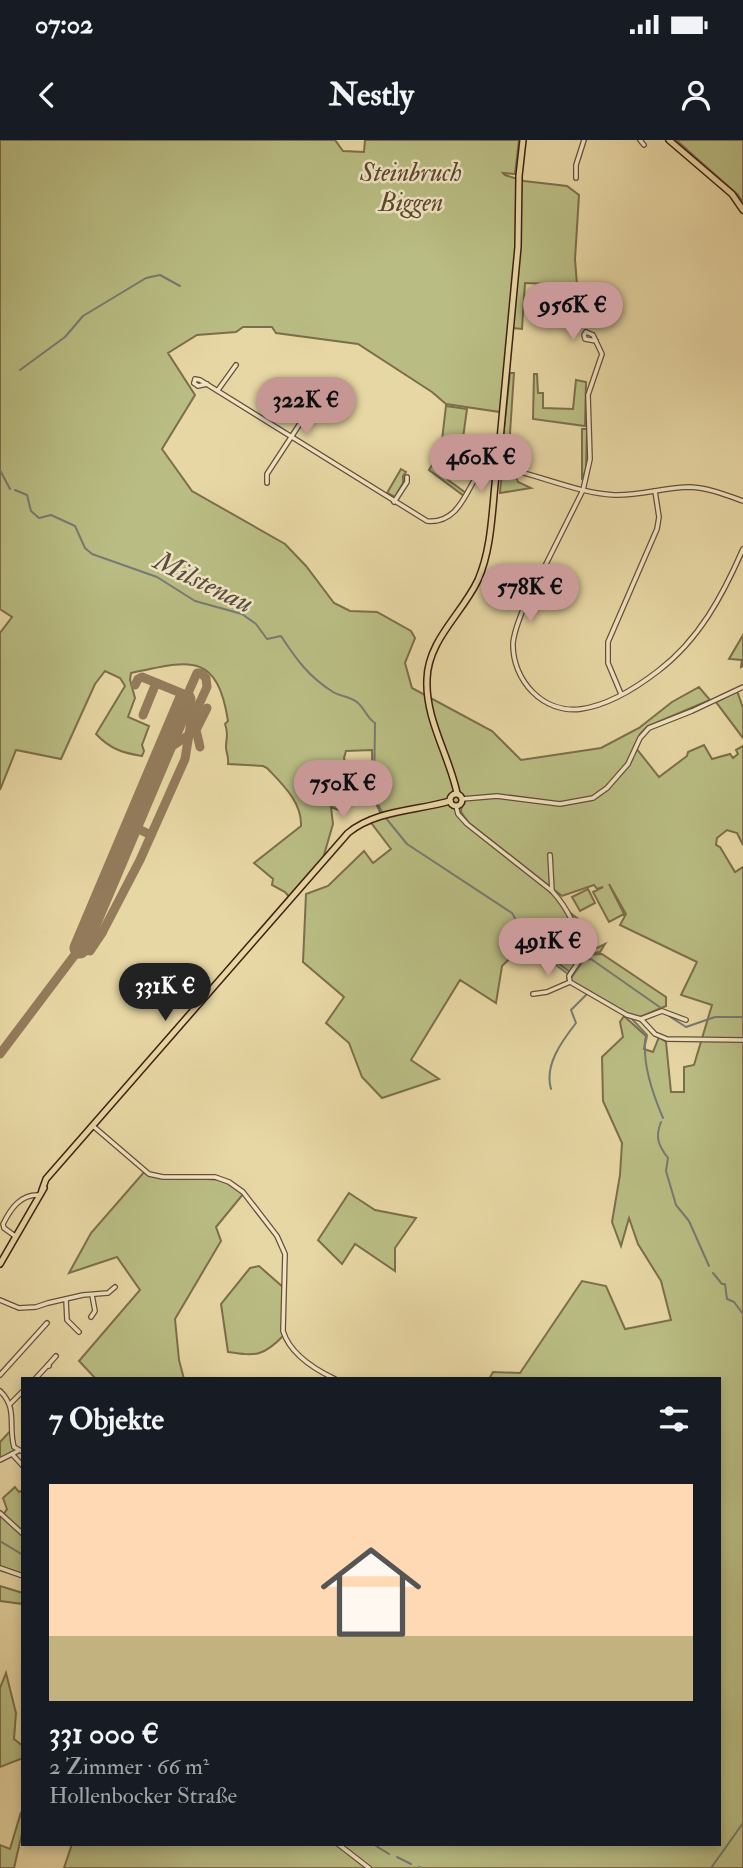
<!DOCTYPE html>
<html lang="de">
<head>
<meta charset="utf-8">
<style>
  body { margin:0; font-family:"IM FELL Double Pica",serif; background:#20242c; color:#f1f3f6; height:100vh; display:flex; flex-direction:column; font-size:26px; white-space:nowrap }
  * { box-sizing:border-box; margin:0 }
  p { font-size:23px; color:#9ea1a6 }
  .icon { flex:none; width:38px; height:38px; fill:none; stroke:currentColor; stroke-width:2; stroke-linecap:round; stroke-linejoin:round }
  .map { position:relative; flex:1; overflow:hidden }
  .drawer { position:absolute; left:21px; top:1237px; width:700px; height:469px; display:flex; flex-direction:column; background:#171b24; border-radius:0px; box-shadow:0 4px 10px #0003 }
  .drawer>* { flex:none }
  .price { position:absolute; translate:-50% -60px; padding:0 16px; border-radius:24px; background:#c59692; color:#111; font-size:23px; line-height:46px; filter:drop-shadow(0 2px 4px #0008) }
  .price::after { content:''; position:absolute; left:50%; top:42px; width:21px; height:16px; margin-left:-10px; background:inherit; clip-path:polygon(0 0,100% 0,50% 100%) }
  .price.selected { background:#222; color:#fff }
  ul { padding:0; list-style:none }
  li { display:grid; align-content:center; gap:14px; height:371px; padding:0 28px }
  li span { display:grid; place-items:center; height:217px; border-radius:0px; color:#555 }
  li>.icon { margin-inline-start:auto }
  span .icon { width:126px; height:126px; fill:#fffc; stroke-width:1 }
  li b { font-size:30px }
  h2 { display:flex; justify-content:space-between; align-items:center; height:84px; padding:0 28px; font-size:30px }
  .status { display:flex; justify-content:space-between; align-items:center; height:49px; padding:0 35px; background:#171b24; direction:ltr }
  .status svg { height:19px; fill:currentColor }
  header { display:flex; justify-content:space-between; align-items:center; height:91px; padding:0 28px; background:#171b24; font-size:32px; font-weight:700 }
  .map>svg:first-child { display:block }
  .green { fill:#b9bd83; stroke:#7c6e4a; stroke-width:2 }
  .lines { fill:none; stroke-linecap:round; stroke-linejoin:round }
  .stream { stroke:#777a73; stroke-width:2 }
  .taxiway { stroke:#937b5b; stroke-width:9 }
  .runway { stroke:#937b5b; stroke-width:21 }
  .minor-casing { stroke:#694d36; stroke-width:6 }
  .major-casing { stroke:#3f1f12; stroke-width:8 }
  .minor { stroke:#efe5c4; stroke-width:3.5 }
  .major { stroke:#e7d7a4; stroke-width:5 }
  .labels { text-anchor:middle; stroke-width:5; stroke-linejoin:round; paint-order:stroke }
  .park-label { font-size:26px; font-style:italic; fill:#5e462e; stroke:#efe5c4 }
  .water-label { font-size:28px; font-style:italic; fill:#5b4c42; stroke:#efe5c4 }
</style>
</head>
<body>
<div class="status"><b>07:02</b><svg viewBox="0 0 49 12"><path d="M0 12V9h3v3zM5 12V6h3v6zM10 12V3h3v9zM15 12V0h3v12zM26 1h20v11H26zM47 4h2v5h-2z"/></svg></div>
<header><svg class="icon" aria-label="back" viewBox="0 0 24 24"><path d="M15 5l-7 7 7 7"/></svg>Nestly<svg class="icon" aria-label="person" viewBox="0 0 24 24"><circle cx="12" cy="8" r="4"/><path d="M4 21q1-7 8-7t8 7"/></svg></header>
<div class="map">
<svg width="743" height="1728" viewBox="0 0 743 1728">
  <rect width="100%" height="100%" fill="#e7d7a4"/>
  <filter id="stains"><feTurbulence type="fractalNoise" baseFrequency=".00286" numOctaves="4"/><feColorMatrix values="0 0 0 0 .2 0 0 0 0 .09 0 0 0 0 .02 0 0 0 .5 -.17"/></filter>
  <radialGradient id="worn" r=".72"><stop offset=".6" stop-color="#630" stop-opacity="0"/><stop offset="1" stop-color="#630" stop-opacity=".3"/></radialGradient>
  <g class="green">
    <path d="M0 0H335L343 11 364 12 365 0H519L515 34 503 33 505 35 524 41 567 46 579 55 575 119 577 145 525 143 522 189 513 188 500 272 446 264 432 252 358 204 276 193 272 187H243L236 192 197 195 168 213 195 255 162 309 192 351 285 404 306 426 334 463 350 471 377 472 411 491 415 498 405 523 412 548 492 591 521 620 601 608 639 588 672 562 699 547 710 560 648 586 640 594 636 608 659 637 687 616 688 612 704 605 712 619 730 614 733 618 738 614 736 610 743 606V705L737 693 727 690 717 698 716 705 720 707 735 732 743 727V1728H64L72 1704H719V1239H489L493 1232 520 1233 582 1141 606 1146 625 1189 671 1180 661 1141 638 1104 629 1078 621 1106 612 1082 620 1035 622 1003 603 961 602 917 623 897 620 882 624 876 646 896 644 909 653 912 659 897 666 902 671 952H684V927L694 925 712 865 681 855 697 822 620 785 626 774 609 744 624 774 609 782 593 752 603 747 597 749 594 745 562 756 469 683 461 672 462 663 458 666V674L552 751 565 768 584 813 582 800 568 771 578 779 595 809 605 804 600 812 583 815 602 814 666 857V866L640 877 628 874 567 838 570 832 528 801 502 826 496 863 460 840 411 920 439 939 382 958 362 937 349 903 326 883 344 857 303 822 306 754 328 746 364 711 373 723 391 709 369 680 382 676 373 657 372 610 346 611 344 618 350 642 337 650 344 672 331 667 333 684 324 715 326 719 291 759 285 752 272 745 273 739 254 723 301 686C302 662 283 645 267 628L263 626 228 624C229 616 226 613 226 607 226 598 229 594 225 584L228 581C217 510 188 521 131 533L130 540 135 558 128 577 149 586 142 605 144 611 142 616C123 613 110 609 96 594L125 546 120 538 105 531 95 544 61 619 16 610 0 650V493L12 477 0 469Z"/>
    <path d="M676 0H743V62L738 55Z"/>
    <path d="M510 233H514L508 323 501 317Z"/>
    <path d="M534 234H537L538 253H543V268L573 269 576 240 586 242 585 286 533 279Z"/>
    <path d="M446 266 467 269 463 298H456L454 326 448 340 466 353 464 356 429 330 446 303 442 300Z"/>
    <path d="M582 289H587L586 329 582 340Z"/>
    <path d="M401 329 406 332 403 336V343L395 357 387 353Z"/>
    <path d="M506 334 515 335 518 342 531 348 500 353 501 341Z"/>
    <path d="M743 495V526L741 527 742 520 729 519Z"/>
    <path d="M737 551 743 568V598L716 562Z"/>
    <path d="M588 749 595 763 580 771 572 757Z"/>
    <path d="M145 1031 155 1036 224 1040 244 1053 216 1087 221 1101 175 1179 179 1220 184 1239H96L79 1221 140 1150 117 1117 69 1133 91 1093Z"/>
    <path d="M349 1053 375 1070 416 1078 395 1108V1131L355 1104 342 1124 318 1100Z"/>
    <path d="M259 1126 284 1148V1195C263 1217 256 1216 228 1212L221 1164 250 1128Z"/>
    <path d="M13 1288V1302L18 1311 0 1320V1302Z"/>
    <path d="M15 1347 19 1352 23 1350V1434L0 1426V1373L3 1375 7 1369 3 1358Z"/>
    <path d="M0 1446 23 1453V1464L0 1461Z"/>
    <path d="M6 1533 16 1573 14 1599 23 1606V1618L0 1627V1548Z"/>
    <path d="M21 1672 23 1689 14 1728H0V1705L10 1709Z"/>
  </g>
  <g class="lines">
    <g class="stream">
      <path d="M20 230 65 197 83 176 146 138 160 135 180 146"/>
      <path d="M0 330 10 349"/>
      <path d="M15 350 27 355 31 371 39 378 51 375 75 386 85 408 92 414 157 437 195 461 242 474 256 484 267 499 281 496C296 519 309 537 333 552 341 557 351 556 358 563 365 569 367 578 375 583L374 657 382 672"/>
      <path d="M385 677 407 704 512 773 525 796 548 819 572 837 584 820 591 819 661 868"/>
      <path d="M669 876 686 887 715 877H743"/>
      <path d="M632 879 647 895C647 899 645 902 645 906 644 929 654 957 663 978"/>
      <path d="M551 949C544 925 562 901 576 883L571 870 587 854"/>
      <path d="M661 982C655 997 658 1005 668 1018L666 1031 676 1065 689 1081 709 1126"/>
      <path d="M713 1133 722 1144H725L727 1159 734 1162 743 1174"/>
      <path d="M0 1401 23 1415"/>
      <path d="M373 1704 389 1714"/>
      <path d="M397 1717 411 1724"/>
      <path d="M419 1727 421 1728"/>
      <path d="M711 1728 743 1683"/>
    </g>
    <g class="taxiway">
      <path d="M135 545 138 539 142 537 181 553 185 560"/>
      <path d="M143 575 156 543"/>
      <path d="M178 577 187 575 191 582"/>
      <path d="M200 607 196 590 207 568"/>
      <path d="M163 612 192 593"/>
      <path d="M132 686 151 695"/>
      <path d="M89 788 94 795 102 793 140 720 185 619 191 582 207 547 206 538 201 533H197L185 560"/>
      <path d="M0 914 80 808 90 811 102 793"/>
    </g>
    <path class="runway" d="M80 808 185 560"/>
    <g class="minor-casing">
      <g id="minor">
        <path d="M640 0 644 5"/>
        <path d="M576 38V25L584 0"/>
        <path d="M586 192 593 195 602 214 588 255 590 319 583 350 522 472C518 483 514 492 513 503 512 540 543 574 581 569 609 565 636 548 658 531 699 500 723 455 743 409"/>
        <path d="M586 192 584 195 585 199 596 201"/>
        <path d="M194 243 195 239 200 240 427 381C467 385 469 329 489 326"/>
        <path d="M194 243 198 246 207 244"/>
        <path d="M218 250 236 225"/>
        <path d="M503 328C540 335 577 353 614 355 640 356 665 347 690 347 709 348 726 355 743 361"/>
        <path d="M267 343V334L322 250 332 244"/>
        <path d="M394 362 407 342V337"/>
        <path d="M621 554 608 523V502L657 389 659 377 655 351"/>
        <path d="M462 659 497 656 560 664 593 658 607 648 628 624 640 598 649 588 692 571 743 547"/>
        <path d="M456 666 458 674 467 684 552 751C568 768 579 792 583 815L569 836 570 842 627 875 641 879 662 871 686 880"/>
        <path d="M550 715 552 751"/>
        <path d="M533 854 547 852 570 842"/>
        <path d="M641 879 655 894 667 899 743 900"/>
        <path d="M93 986 149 1034 163 1037H215L229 1042 243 1052 277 1096 285 1114 283 1191C290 1214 314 1229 335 1239"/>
        <path d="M15 1096 4 1088 3 1084C11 1068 21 1054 39 1055"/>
        <path d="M0 1160 19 1168 36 1167 48 1163 83 1155 108 1153 115 1147"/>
        <path d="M66 1160 67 1180 79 1192"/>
        <path d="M91 1177 95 1171 92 1155"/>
        <path d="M48 1225 56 1216"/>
        <path d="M0 1235 47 1183"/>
        <path d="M35 1239 48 1225 49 1226"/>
        <path d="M0 1251C18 1268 8 1286 14 1307L23 1312"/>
        <path d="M10 1264 23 1251"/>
        <path d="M12 1314 23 1326"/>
        <path d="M0 1320 18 1311"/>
        <path d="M0 1373 23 1394"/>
        <path d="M0 1428 23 1436"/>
        <path d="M338 1704 369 1728"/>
      </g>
    </g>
    <g class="major-casing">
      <g id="major">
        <path d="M669 0 732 54 743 70"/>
        <path d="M498 321 518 107 519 36 523 0"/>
        <circle cx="496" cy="328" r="7"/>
        <path d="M457 653C449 615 425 579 427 539 428 500 462 474 478 440 492 408 492 369 496 335"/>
        <circle cx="456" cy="660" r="6"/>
        <path d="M42 1050 46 1039 348 693C376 670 416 671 450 661"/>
        <path d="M0 1124 44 1048"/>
      </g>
    </g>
    <use href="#minor" class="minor"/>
    <use href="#major" class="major"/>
  </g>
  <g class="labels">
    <g class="park-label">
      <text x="411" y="41">Steinbruch<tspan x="411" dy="30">Biggen</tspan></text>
    </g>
    <g class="water-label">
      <text transform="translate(204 441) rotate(26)" y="10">Milstenau</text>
    </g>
  </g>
  <rect width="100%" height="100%" filter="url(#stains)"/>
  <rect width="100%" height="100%" fill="url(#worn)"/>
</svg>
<b class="price" style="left:573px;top:202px">956K €</b>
<b class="price" style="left:306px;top:297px">322K €</b>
<b class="price" style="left:481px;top:354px">460K €</b>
<b class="price" style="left:530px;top:484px">578K €</b>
<b class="price" style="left:343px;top:680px">750K €</b>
<b class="price" style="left:548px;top:838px">491K €</b>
<b class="price selected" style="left:165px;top:883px">331K €</b>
<section class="drawer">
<h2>7 Objekte<svg class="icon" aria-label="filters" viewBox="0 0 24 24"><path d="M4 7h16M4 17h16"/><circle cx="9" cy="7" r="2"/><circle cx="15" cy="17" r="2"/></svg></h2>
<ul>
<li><span style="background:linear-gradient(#ffd9b3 70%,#c2b280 0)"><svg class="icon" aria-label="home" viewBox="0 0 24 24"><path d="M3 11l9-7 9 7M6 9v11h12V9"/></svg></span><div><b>331 000 €</b><p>2 Zimmer · 66 m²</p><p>Hollenbocker Straße</p></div></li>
</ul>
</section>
</div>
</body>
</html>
